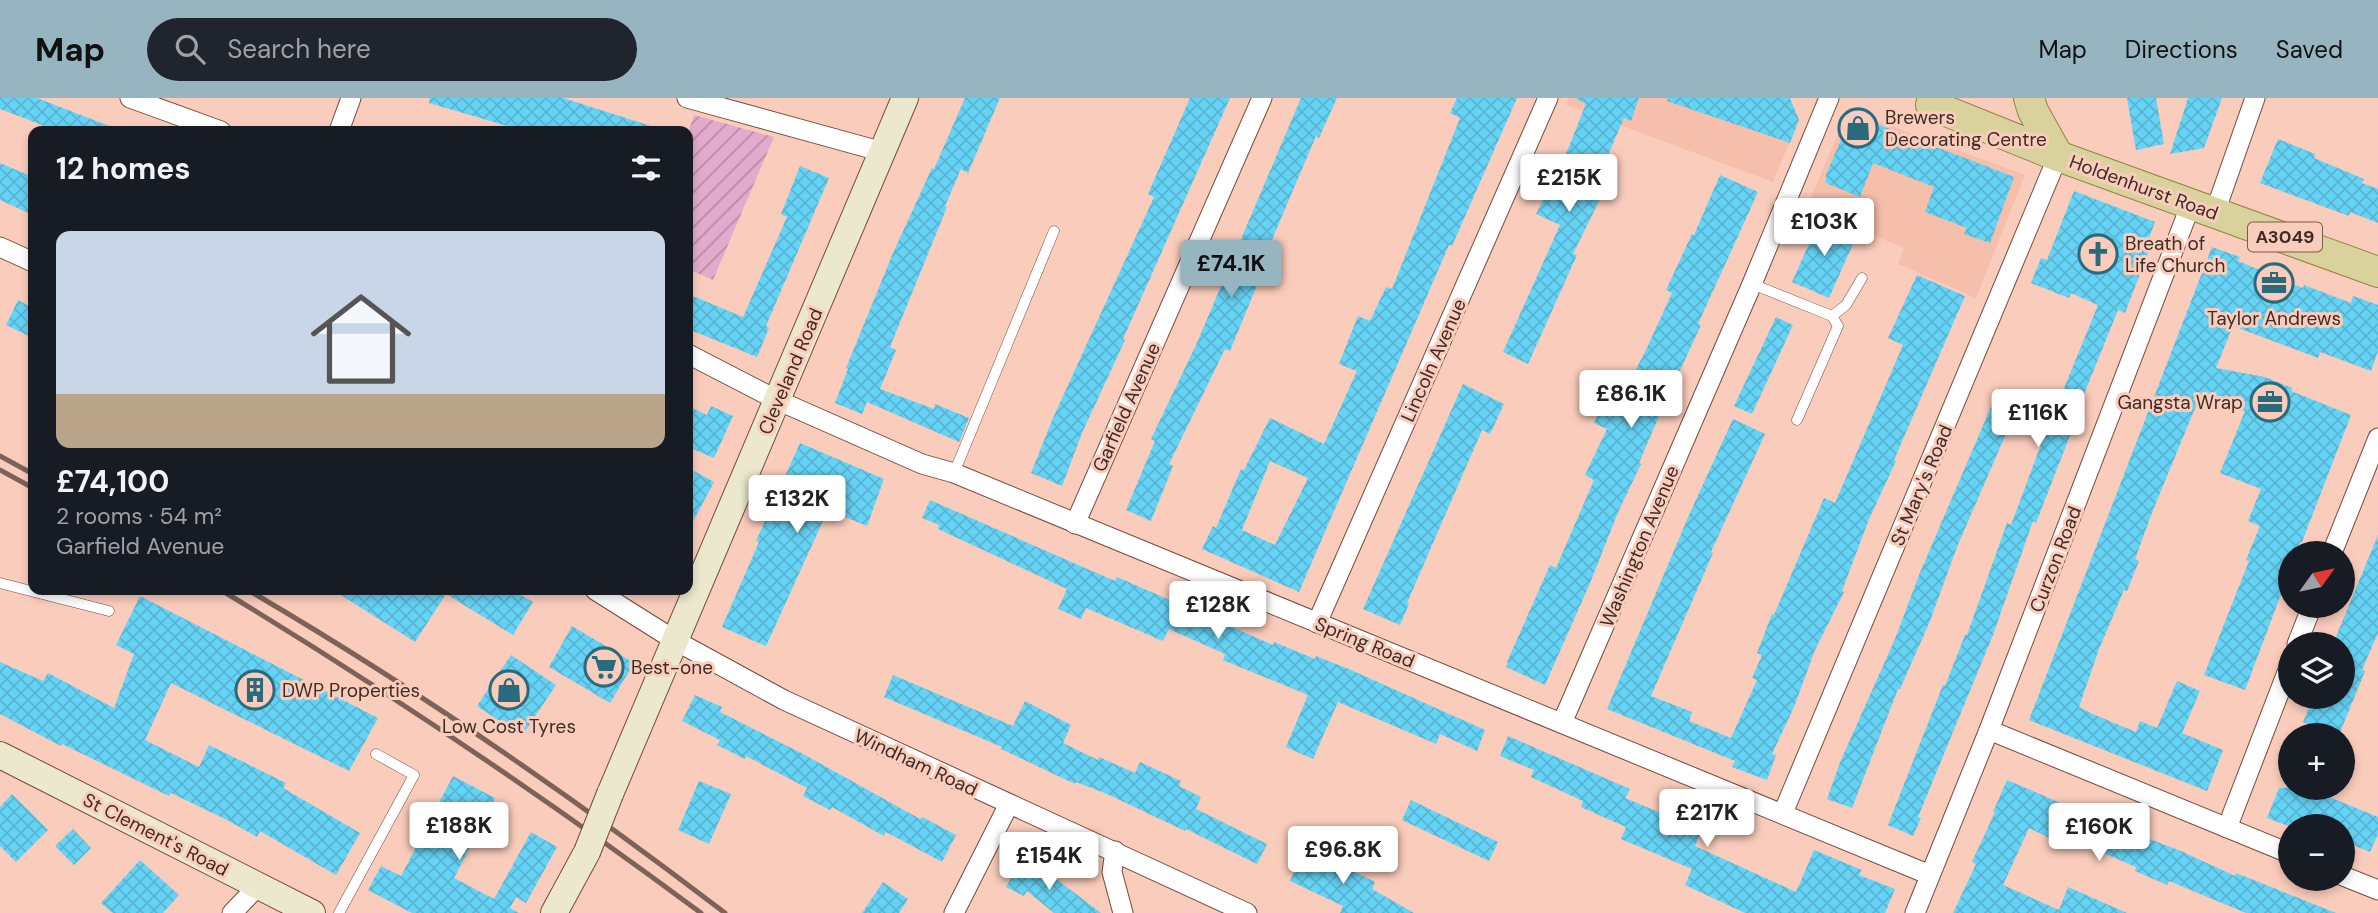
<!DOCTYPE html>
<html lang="en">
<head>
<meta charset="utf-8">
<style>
  body { margin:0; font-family:"DM Sans",sans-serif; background:#20242c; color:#f1f3f6; height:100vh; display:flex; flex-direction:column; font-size:26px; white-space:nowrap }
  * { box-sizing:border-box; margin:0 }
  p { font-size:23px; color:#9ea1a6 }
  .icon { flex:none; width:38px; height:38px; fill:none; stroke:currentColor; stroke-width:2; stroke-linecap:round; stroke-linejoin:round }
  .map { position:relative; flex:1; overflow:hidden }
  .drawer { position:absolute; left:28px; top:28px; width:665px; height:469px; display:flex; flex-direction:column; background:#171b24; border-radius:14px; box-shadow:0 4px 10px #0003 }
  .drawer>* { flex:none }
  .needle { width:46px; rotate:57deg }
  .tools { position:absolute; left:2278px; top:443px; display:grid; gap:14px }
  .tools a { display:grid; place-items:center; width:77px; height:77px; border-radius:50%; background:#171b24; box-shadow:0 4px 10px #0003; font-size:35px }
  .price { position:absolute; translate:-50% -60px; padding:0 16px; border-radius:7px; background:#fff; color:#222; font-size:23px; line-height:46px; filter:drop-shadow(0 2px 4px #0008) }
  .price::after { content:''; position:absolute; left:50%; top:42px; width:21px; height:16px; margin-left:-10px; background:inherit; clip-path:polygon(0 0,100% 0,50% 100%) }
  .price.active { background:#97b5c0; color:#111 }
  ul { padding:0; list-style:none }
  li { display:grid; align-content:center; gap:14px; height:371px; padding:0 28px }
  li span { display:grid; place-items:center; height:217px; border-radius:14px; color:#555 }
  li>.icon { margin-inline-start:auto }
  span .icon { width:126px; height:126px; fill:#fffc; stroke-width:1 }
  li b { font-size:30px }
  h2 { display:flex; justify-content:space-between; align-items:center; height:84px; padding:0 28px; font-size:30px }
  header { display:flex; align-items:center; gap:42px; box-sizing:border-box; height:98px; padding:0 35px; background:#97b5c0; color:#111 }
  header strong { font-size:33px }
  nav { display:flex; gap:38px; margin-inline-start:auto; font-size:24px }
  .search { width:490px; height:63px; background:#20242c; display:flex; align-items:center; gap:18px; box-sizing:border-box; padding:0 24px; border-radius:38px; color:#9ea1a6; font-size:26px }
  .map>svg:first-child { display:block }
  .built { fill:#f5bfab }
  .garden { fill:url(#garden-furrows) }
  .building { fill:url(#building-cross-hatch); fill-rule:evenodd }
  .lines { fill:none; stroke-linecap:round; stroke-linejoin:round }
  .lane-casing { stroke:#724b3d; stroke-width:11 }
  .street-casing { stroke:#724b3d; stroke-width:21 }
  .secondary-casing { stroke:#724b3d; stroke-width:28 }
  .primary-casing { stroke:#938449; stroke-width:32 }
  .lane { stroke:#fff; stroke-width:10 }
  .street { stroke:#fff; stroke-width:19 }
  .secondary { stroke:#ece8ce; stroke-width:26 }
  .primary { stroke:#dad29d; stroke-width:30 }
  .rail { stroke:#7e6259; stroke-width:5 }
  .secondary-bridge-casing { stroke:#724b3d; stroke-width:28; stroke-linecap:butt }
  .secondary-bridge { stroke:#ece8ce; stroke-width:26 }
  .labels { text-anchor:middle; stroke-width:6; stroke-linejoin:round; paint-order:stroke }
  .shield { fill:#faccbb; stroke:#765c53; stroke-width:2 }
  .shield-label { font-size:18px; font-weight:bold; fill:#3e2c26 }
  .poi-label { font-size:19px; fill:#3e2c26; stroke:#faccbb; text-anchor:start }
  .street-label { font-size:19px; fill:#3e2c26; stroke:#faccbb }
</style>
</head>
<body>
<header>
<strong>Map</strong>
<div class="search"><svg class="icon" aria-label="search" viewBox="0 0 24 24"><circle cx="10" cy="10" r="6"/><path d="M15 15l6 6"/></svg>Search here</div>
<nav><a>Map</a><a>Directions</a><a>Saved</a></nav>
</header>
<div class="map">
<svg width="2378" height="815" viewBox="0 0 2378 815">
  <defs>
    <pattern id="garden-furrows" width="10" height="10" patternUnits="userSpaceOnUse" patternTransform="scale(1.75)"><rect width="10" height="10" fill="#e2abcd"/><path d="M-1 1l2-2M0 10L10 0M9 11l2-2" fill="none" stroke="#b98ba6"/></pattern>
    <pattern id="building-cross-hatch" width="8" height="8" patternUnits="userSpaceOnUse" patternTransform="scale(1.75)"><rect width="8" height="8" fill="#65d3f5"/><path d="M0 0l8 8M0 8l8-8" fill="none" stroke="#59b5d2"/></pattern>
  </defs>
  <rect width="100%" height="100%" fill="#faccbb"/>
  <g class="built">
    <path d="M1569 0H1790L1799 22 1773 84 1566 7Z"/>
    <path d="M1848 12 2025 77 1976 200 1898 166 1904 150 1807 109Z"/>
  </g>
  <path class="garden" d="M694 17 774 39 713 182 688 171V35Z"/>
  <g class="building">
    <path d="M0 0H37L117 31 116 33H58L0 11Z"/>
    <path d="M430 0H563L654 29 653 33H524L429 5Z"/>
    <path d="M965 0H1000L968 75 961 71 945 108 947 109 890 249 896 252 880 291 934 311 935 306 969 320 959 344 867 304 862 316 835 305 848 271 846 270 893 155 932 70 934 71Z"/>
    <path d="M1190 0H1230L1123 241 1125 242 1082 335 1062 388 1031 375 1053 320 1154 99 1148 96Z"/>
    <path d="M1301 0H1337L1319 40 1316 38 1266 156 1269 158 1230 253 1225 251 1169 366 1173 368 1151 423 1126 412 1155 343 1151 341 1196 247Z"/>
    <path d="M1457 0H1517L1452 148 1449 147 1299 494 1202 451 1213 428 1216 430 1241 371 1244 372 1270 320 1324 346 1357 273 1339 266 1358 218 1370 223 1386 189 1392 191 1460 20 1450 15ZM1270 363 1308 380 1275 447 1242 432Z"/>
    <path d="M1575 0H1639L1631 23 1624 20 1594 90 1603 95 1573 156 1577 157 1528 266 1503 254 1560 127 1536 116 1568 51 1586 6Z"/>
    <path d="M1668 0H1790L1799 22 1790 45 1667 3Z"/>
    <path d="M2127 0H2156L2164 46 2136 52Z"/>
    <path d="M2188 0H2222L2204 50 2170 56Z"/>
    <path d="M1859 19 2014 79 1990 145 1964 136 1967 130 1925 114 1934 89 1873 65 1860 99 1826 85V77L1849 23Z"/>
    <path d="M2278 41 2315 56 2314 60 2364 81 2362 85 2378 91V125L2350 114 2349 118 2260 85Z"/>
    <path d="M0 65 33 79V117L0 102Z"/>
    <path d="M800 68 829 80 766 228 769 230 757 259 688 231V196L743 219 787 119 781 116Z"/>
    <path d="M1720 77 1758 94 1698 226 1701 227 1659 318 1639 365 1641 366 1619 412 1590 485 1545 587 1506 569 1508 565 1507 564 1550 467 1556 470 1594 382 1585 377 1607 331 1594 325 1608 294 1621 300 1645 254 1672 195 1666 192 1692 136 1694 137Z"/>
    <path d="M2074 93 2155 124 2146 148 2150 150 2125 215 2118 212 2074 321 2076 322 2036 425 2033 423 1993 537 1918 719 1921 720 1913 738 1888 727 1943 587 1945 588 1965 537H1967L2007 425 2011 427 2040 349 2098 207 2071 195 2069 200 2031 185 2041 160 2047 162Z"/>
    <path d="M1820 121 1857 137 1829 200 1792 184Z"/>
    <path d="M2212 149 2240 159 2238 163 2303 190 2304 187 2351 205 2353 198 2378 207V253L2371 273 2320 254 2318 260 2233 228 2216 270 2265 279 2292 290 2291 293 2351 317 2302 444H2300L2296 455H2291V467L2284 482 2286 483 2245 592 2204 577 2249 463 2246 462 2260 428 2248 423 2261 391 2220 375 2245 313 2206 298 2203 305 2198 303 2153 412 2135 461 2139 463 2127 493 2124 492 2099 551 2079 609 2095 617 2136 634 2140 623 2157 630 2177 583 2200 593 2182 635 2223 652 2207 693 2029 622Z"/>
    <path d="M1917 177 1965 198 1894 362 1896 363 1869 421 1842 493 1844 494 1815 552 1794 609 1772 656 1776 657 1767 682 1732 669 1735 663 1607 611 1689 417 1733 321 1765 336 1711 454 1713 455 1651 598 1692 614 1689 623 1731 640 1757 582 1752 580 1762 557 1757 555 1772 516 1774 517 1824 400 1835 405 1903 247 1888 240Z"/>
    <path d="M18 202 33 210V240L6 227Z"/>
    <path d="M1776 219 1793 227 1752 316 1734 308Z"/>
    <path d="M1463 286 1504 306 1490 336 1482 332 1407 505 1409 506 1400 527 1363 511Z"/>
    <path d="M1999 290 2021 301 1957 449 1930 523 1900 591H1898L1852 710 1827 701 1841 662 1895 541 1919 477Z"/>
    <path d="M688 308 707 317 711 308 733 318 714 360 688 349Z"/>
    <path d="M800 345 884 381 867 428 828 412 766 548 722 529 759 444 756 443Z"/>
    <path d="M694 373 714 384 688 433V384Z"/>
    <path d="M930 402 1115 483 1117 479 1273 547 1274 544 1315 561 1316 558 1351 572 1485 632 1477 653 1440 636 1436 646 1338 604 1313 661 1286 649 1308 597 1223 562 1225 556 1169 531 1163 543 1086 510 1081 521 1058 511 1067 491 938 431 939 427 922 420Z"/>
    <path d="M2378 437V535L2362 572 2365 573 2339 637H2333L2303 624 2314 598H2343V546H2333Z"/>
    <path d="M333 492H512L533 504 513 537 446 496 415 544Z"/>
    <path d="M140 498 378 620 349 673 171 585 145 642 199 669 209 647 286 685 283 690 360 735 336 777 260 733 257 739 229 723 171 695 169 698 62 646 61 648 0 616V564L43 583 48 575 114 610 134 556 116 547Z"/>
    <path d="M572 528 634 565 610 605 549 569Z"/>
    <path d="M511 557 556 587 522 638 477 608Z"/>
    <path d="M893 577 1013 628 1025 603 1071 627 1063 645 1098 662 1099 659 1135 675 1140 664 1181 683 1179 688 1201 699 1196 711 1267 746 1257 766 1186 731 1185 733 1107 696 1076 684 1075 686 1001 651 1002 649 884 599Z"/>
    <path d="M695 597 722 609 720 614 805 657 920 721 922 719 956 737 942 764 886 734 884 738 832 709 830 712 803 698 807 690 746 658 745 661 717 647 720 642 682 623Z"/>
    <path d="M1508 638 1630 691 1625 700 1702 732 1695 748 1796 794 1814 752 1862 772 1859 777 1895 791 1885 815H1745L1685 787 1692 771 1621 741 1626 729 1581 709 1583 703 1531 679 1534 672 1500 658Z"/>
    <path d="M453 678 495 700 454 780 494 801 531 734 557 749 526 805 516 799 510 810 519 815H412L368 792 381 768 401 778Z"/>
    <path d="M2007 682 2100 722 2181 753 2235 778 2236 775 2336 815H2246L2169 783 2167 787 2135 773 2136 769 2068 740 2064 747 2029 730 2003 787 2059 812 2068 789 2127 815H1953L1976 766 1972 764 1995 714H1993Z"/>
    <path d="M699 683 731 696 709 746 678 732Z"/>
    <path d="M2279 690H2307L2378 719V736L2370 754 2343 743V728H2289L2267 720Z"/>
    <path d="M12 696 48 732 16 764 0 748V709Z"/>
    <path d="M1411 702 1498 744 1489 763 1402 722Z"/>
    <path d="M73 731 91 750 74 767 55 748Z"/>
    <path d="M1303 754 1325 765 1330 756 1353 767 1351 772 1375 784 1372 791 1414 815H1340L1343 808 1290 783Z"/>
    <path d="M140 762 179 797 163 815H113L101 805Z"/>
    <path d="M1019 766 1048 782 1051 777 1101 815H1054L1027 793 1024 798 1006 789Z"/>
    <path d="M883 784 908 801 899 815H862Z"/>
  </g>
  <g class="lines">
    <g class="lane-casing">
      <g id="lane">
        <path d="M1752 186 1832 218 1838 228 1797 322"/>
        <path d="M1832 218 1846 207 1862 180"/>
        <path d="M954 375 1054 133"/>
        <path d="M0 485 109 513"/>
        <path d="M339 815 414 677 376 656"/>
      </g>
    </g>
    <g class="street-casing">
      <g id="street">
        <path d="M130 0 221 33"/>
        <path d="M687 0 883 54"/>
        <path d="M339 33 351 0"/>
        <path d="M2215 114 2255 0"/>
        <path d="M0 149 33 164"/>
        <path d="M688 256 777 302 922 366 954 375 1930 777"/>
        <path d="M1075 426 1262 0"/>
        <path d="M2332 455 2378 340"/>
        <path d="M595 492 676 543 784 602 1247 815"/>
        <path d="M1317 525 1548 0"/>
        <path d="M2297 546 2312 508"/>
        <path d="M1562 625 1752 186 1829 0"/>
        <path d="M1989 632 2291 756"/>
        <path d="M1783 715 2058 58"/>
        <path d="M2227 730 2291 564"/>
        <path d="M1115 753 1112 774 1123 815"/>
        <path d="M2343 778 2378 792"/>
        <path d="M232 815 258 788"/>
        <path d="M954 815 1009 706"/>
        <path d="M1915 815 1989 632 2191 106"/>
      </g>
    </g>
    <g class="secondary-casing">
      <g id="secondary">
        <path d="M0 657 312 815"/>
        <path d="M610 696 905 0"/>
        <path d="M554 815 587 754"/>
      </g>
    </g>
    <g class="primary-casing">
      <g id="primary">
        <path d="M1933 0 1931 7 2058 58 2378 174"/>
        <path d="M2029 0 2033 13 2058 58"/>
      </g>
    </g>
    <use href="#lane" class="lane"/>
    <use href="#street" class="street"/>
    <use href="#secondary" class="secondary"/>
    <use href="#primary" class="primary"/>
    <g class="rail">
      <path d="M0 358 33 376"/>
      <path d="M0 372 33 390"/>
      <path d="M221 492C386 592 546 700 701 815"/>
      <path d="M248 492C414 589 572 698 725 815"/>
    </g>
    <g class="secondary-bridge-casing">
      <path id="secondary-bridge" d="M587 754 610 696"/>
    </g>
    <use href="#secondary-bridge" class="secondary-bridge"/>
  </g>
  <defs>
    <g id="shop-ring" transform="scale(2.0125)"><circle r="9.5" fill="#faccbb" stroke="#296a7d" stroke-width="1.5"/><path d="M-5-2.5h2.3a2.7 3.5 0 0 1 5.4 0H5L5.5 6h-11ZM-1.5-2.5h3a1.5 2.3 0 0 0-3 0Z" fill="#296a7d"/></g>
    <g id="church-ring" transform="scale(2.0125)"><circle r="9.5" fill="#faccbb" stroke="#296a7d" stroke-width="1.5"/><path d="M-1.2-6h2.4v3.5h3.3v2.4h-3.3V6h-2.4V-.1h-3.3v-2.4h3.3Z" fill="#296a7d"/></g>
    <g id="office-ring" transform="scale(2.0125)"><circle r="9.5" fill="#faccbb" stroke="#296a7d" stroke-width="1.5"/><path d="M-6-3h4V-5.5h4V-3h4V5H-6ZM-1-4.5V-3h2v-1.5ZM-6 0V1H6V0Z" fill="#296a7d"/></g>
    <g id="supermarket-ring" transform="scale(2.0125)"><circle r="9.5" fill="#faccbb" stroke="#296a7d" stroke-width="1.5"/><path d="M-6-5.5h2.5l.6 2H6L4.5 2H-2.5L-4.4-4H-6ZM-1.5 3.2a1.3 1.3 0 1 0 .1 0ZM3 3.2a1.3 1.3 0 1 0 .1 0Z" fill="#296a7d"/></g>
    <g id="building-ring" transform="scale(2.0125)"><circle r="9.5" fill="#faccbb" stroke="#296a7d" stroke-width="1.5"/><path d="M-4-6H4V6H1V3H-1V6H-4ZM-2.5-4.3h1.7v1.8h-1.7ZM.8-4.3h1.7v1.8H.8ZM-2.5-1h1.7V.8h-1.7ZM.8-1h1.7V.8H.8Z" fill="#296a7d"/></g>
  </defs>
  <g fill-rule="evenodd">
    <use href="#shop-ring" x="1858" y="30"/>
    <use href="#church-ring" x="2098" y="156"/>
    <use href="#office-ring" x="2274" y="185"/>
    <use href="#office-ring" x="2270" y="304"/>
    <use href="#supermarket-ring" x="604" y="569"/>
    <use href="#building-ring" x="255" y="592"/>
    <use href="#shop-ring" x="509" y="592"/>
  </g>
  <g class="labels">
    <rect class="shield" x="2248" y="124.5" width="74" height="29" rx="5"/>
    <g class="shield-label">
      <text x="2285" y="145">A3049</text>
    </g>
    <g class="poi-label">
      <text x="1885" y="26">Brewers<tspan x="1885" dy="22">Decorating Centre</tspan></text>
      <text x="2125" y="152">Breath of<tspan x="2125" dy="22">Life Church</tspan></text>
      <text x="2274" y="227" text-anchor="middle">Taylor Andrews</text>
      <text x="2243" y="311" text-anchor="end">Gangsta Wrap</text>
      <text x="631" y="576">Best-one</text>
      <text x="282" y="599">DWP Properties</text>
      <text x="509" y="635" text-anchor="middle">Low Cost Tyres</text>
    </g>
    <g class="street-label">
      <text transform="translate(2144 89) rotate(20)" y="7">Holdenhurst Road</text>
      <text transform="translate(1433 262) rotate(-66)" y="7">Lincoln Avenue</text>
      <text transform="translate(790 273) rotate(-67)" y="7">Cleveland Road</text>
      <text transform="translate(1126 309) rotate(-66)" y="7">Garfield Avenue</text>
      <text transform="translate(1921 387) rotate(-67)" y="7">St Mary's Road</text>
      <text transform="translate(1639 448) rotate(-67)" y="7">Washington Avenue</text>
      <text transform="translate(2055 461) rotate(-69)" y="7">Curzon Road</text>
      <text transform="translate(1365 544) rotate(22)" y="7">Spring Road</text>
      <text transform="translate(916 664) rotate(25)" y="7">Windham Road</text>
      <text transform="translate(156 736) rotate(27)" y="7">St Clement's Road</text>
    </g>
  </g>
</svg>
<div class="tools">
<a><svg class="needle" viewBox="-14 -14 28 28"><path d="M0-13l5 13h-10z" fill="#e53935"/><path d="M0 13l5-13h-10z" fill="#9ea1a6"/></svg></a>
<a><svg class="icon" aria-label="layers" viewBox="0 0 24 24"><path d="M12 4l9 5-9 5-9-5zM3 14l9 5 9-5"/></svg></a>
<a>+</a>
<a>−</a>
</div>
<b class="price" style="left:1569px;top:116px">£215K</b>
<b class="price" style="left:1824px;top:160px">£103K</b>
<b class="price active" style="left:1231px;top:202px">£74.1K</b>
<b class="price" style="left:1631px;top:332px">£86.1K</b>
<b class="price" style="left:2038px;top:351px">£116K</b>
<b class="price" style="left:797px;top:437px">£132K</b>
<b class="price" style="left:1218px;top:543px">£128K</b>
<b class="price" style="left:1707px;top:751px">£217K</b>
<b class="price" style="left:459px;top:764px">£188K</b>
<b class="price" style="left:2099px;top:765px">£160K</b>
<b class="price" style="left:1343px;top:788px">£96.8K</b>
<b class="price" style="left:1049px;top:794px">£154K</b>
<section class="drawer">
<h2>12 homes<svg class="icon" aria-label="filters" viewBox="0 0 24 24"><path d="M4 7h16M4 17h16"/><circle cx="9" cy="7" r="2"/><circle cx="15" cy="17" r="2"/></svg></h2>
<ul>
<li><span style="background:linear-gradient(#c9d6e8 75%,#b9a48a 0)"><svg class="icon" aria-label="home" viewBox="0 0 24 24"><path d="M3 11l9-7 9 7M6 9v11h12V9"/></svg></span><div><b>£74,100</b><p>2 rooms · 54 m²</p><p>Garfield Avenue</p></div></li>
</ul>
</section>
</div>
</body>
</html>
